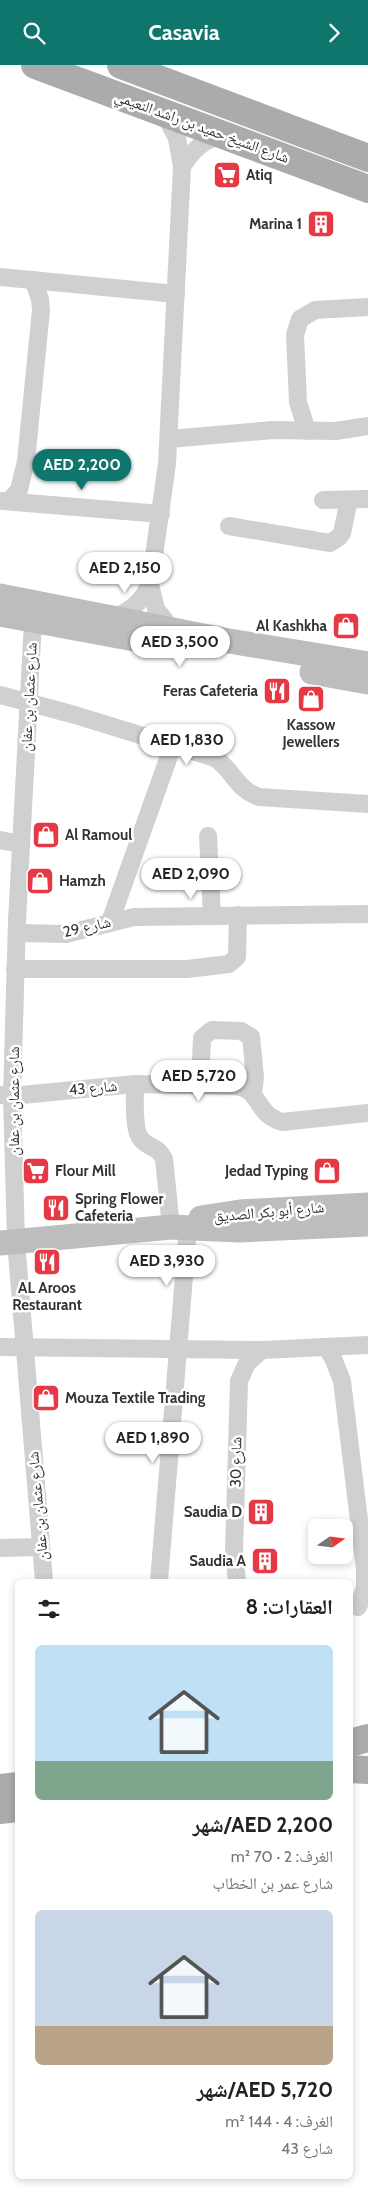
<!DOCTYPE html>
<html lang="ar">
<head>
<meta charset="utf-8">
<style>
  body { margin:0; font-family:Cabin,"Noto Naskh Arabic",sans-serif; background:#f2f2f2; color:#222; direction:rtl; height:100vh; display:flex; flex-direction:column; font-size:19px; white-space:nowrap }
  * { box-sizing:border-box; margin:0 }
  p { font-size:16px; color:#767676 }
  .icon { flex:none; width:28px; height:28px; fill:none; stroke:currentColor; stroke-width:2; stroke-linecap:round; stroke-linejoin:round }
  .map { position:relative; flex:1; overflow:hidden; direction:ltr }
  .panel { position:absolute; left:15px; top:1514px; width:338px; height:600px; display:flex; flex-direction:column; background:#fff; border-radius:8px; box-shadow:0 2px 8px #0003; direction:rtl }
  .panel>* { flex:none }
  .needle { width:32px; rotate:76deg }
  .buttons { position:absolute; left:308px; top:1454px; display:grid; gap:10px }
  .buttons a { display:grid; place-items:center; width:45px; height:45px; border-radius:8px; background:#fff; box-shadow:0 2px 8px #0003; font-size:25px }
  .price { position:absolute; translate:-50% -42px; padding:0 11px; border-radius:18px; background:#fff; color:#222; font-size:16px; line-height:32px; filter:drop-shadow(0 1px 2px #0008) }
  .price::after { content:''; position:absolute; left:50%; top:30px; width:15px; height:11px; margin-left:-8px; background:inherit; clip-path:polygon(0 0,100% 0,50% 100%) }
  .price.current { background:#0f766e; color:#fff }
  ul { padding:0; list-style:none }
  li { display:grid; align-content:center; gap:10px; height:265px; padding:0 20px }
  li span { display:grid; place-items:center; height:155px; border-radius:8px; color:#555 }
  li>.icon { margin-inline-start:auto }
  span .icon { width:90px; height:90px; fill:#fffc; stroke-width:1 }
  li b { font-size:21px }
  h2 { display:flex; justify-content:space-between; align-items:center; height:60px; padding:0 20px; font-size:21px }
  header { display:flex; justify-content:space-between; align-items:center; height:65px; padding:0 20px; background:#0f766e; color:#fff; font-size:22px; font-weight:700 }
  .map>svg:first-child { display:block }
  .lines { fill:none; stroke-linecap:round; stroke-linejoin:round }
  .street { stroke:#d0d0d0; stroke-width:18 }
  .secondary { stroke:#bdbdbd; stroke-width:25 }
  .primary { stroke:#ababab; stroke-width:28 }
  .labels { text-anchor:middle; stroke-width:5; stroke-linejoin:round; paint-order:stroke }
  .street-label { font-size:15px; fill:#333; stroke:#fff }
  .poi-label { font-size:15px; font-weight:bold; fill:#333; stroke:#fff; text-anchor:start }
</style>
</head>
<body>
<header><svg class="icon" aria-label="forward" viewBox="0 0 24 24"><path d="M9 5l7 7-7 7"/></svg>Casavia<svg class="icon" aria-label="search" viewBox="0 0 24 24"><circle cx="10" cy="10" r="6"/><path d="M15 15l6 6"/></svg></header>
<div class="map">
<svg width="368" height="2129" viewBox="0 0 368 2129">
  <rect width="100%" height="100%" fill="#fff"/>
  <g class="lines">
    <g class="street">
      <path d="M182 102C192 85 204 75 222 69"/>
      <path d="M0 212 176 229"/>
      <path d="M307 366 298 337 295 270 300 254 315 245 368 242"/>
      <path d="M169 374 273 365 336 366 368 361"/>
      <path d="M323 435 368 434"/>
      <path d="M3 436 161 449"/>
      <path d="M9 436 19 425 26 396 41 245 40 234 33 215"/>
      <path d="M229 461 330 478 339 472 342 468 349 435"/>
      <path d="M150 519 156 544 172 564"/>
      <path d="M114 553C131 546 143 536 150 519L167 399 182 102 177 73 163 47"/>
      <path d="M33 556 17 856 12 1031 16 1176 44 1516"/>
      <path d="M0 630 75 650 215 693C233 705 236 724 259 732L368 739"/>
      <path d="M208 771 212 851"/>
      <path d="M0 775 21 779"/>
      <path d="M110 857 173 680"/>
      <path d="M17 868 66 869 134 852 368 849"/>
      <path d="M15 904H187L229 899 237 892 238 850"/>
      <path d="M135 1019C135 1032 133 1066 141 1074 149 1084 156 1079 164 1094L171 1162"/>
      <path d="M200 1020 202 973 212 965 241 966 251 972 255 1012 253 1028"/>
      <path d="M0 1030 12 1031 135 1019 234 1021C262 1023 253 1048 282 1057L368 1048"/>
      <path d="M0 1282 262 1285 368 1280"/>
      <path d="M327 1283 333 1293 342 1316 365 1504V1523L358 1542"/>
      <path d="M0 1483 41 1482"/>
      <path d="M159 1516 188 1163"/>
      <path d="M237 1516 234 1487 239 1316 247 1298 262 1285"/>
    </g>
    <g class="secondary">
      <path d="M0 531 229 576 368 599"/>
      <path d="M0 549 145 576"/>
      <path d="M312 607 368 617"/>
      <path d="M201 1153 240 1147 368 1140"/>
      <path d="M0 1178 171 1162 239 1165 368 1159"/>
    </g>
    <g class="primary">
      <path d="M35 0 368 124"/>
      <path d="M121 0 368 93"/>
      <path d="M350 1678 368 1673"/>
      <path d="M350 1704 368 1705"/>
      <path d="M0 1723 18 1721"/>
      <path d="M0 1745 18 1743"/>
    </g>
  </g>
  <defs>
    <g id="supermarket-square" transform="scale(1.4375)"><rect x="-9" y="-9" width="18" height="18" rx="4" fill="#e63946" stroke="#fff"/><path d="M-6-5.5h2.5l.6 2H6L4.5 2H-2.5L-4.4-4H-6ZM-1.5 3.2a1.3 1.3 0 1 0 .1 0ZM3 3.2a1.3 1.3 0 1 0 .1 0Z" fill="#fff"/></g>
    <g id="building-square" transform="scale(1.4375)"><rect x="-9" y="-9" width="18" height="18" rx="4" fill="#e63946" stroke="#fff"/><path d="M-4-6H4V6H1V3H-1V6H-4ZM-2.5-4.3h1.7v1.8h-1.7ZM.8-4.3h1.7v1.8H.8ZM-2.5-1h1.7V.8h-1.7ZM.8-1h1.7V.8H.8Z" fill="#fff"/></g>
    <g id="shop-square" transform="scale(1.4375)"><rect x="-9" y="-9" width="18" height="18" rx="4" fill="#e63946" stroke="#fff"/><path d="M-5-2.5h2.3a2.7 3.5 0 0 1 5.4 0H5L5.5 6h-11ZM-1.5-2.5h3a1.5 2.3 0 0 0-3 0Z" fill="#fff"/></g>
    <g id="restaurant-square" transform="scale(1.4375)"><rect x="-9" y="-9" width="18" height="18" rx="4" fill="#e63946" stroke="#fff"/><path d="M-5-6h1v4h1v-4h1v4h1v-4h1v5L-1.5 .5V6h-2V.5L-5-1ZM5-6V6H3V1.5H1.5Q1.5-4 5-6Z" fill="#fff"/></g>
  </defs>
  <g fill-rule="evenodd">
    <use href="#supermarket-square" x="227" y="110"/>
    <use href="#building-square" x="321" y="159"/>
    <use href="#shop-square" x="346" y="561"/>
    <use href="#restaurant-square" x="277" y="626"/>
    <use href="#shop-square" x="311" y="634"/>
    <use href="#shop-square" x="46" y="770"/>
    <use href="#shop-square" x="40" y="816"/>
    <use href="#supermarket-square" x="36" y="1106"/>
    <use href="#shop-square" x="327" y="1106"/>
    <use href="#restaurant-square" x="56" y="1143"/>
    <use href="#restaurant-square" x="47" y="1197"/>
    <use href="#shop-square" x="46" y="1333"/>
    <use href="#building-square" x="261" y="1447"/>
    <use href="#building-square" x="265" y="1496"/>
  </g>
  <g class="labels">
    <g class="street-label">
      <text transform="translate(202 62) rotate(20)" y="5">شارع الشيخ حميد بن راشد النعيمي</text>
      <text transform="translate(29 632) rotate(-87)" y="5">شارع عثمان بن عفان</text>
      <text transform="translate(87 862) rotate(-13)" y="5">شارع 29</text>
      <text transform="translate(93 1023) rotate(-5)" y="5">شارع 43</text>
      <text transform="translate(14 1036) rotate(-90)" y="5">شارع عثمان بن عفان</text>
      <text transform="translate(269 1147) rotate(-5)" y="5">شارع أبو بكر الصديق</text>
      <text transform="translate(236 1397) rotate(-89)" y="5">شارع 30</text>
      <text transform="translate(38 1441) rotate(-95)" y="5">شارع عثمان بن عفان</text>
    </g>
    <g class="poi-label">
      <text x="246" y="115">Atiq</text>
      <text x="302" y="164" text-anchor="end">Marina 1</text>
      <text x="327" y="566" text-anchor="end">Al Kashkha</text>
      <text x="258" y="631" text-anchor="end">Feras Cafeteria</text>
      <text x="311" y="665" text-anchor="middle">Kassow<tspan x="311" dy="17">Jewellers</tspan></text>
      <text x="65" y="775">Al Ramoul</text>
      <text x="59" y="821">Hamzh</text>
      <text x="55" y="1111">Flour Mill</text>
      <text x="308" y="1111" text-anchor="end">Jedad Typing</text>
      <text x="75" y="1139">Spring Flower<tspan x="75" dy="17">Cafeteria</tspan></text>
      <text x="47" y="1228" text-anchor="middle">AL Aroos<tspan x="47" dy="17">Restaurant</tspan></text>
      <text x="65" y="1338">Mouza Textile Trading</text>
      <text x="242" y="1452" text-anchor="end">Saudia D</text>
      <text x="246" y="1501" text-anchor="end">Saudia A</text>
    </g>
  </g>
</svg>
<div class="buttons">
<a><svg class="needle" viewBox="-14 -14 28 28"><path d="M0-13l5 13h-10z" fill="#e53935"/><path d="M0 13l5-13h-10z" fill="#767676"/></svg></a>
</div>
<b class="price current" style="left:82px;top:426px">AED 2,200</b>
<b class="price" style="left:125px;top:529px">AED 2,150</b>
<b class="price" style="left:180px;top:603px">AED 3,500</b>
<b class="price" style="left:187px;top:701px">AED 1,830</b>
<b class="price" style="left:191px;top:835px">AED 2,090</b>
<b class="price" style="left:199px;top:1037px">AED 5,720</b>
<b class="price" style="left:167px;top:1222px">AED 3,930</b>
<b class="price" style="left:153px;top:1399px">AED 1,890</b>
<section class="panel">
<h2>العقارات: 8<svg class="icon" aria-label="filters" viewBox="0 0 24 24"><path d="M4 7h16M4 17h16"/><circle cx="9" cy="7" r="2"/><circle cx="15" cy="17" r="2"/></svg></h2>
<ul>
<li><span style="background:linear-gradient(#bfe0f5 75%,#7fa58c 0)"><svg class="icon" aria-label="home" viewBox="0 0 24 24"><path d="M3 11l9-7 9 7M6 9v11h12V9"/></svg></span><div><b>AED 2,200/شهر</b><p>الغرف: 2 · 70 m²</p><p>شارع عمر بن الخطاب</p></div></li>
<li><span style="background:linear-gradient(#c9d6e8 75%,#b9a48a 0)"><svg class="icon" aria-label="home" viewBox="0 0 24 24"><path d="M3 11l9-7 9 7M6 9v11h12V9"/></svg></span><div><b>AED 5,720/شهر</b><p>الغرف: 4 · 144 m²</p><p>شارع 43</p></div></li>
</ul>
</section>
</div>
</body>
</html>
